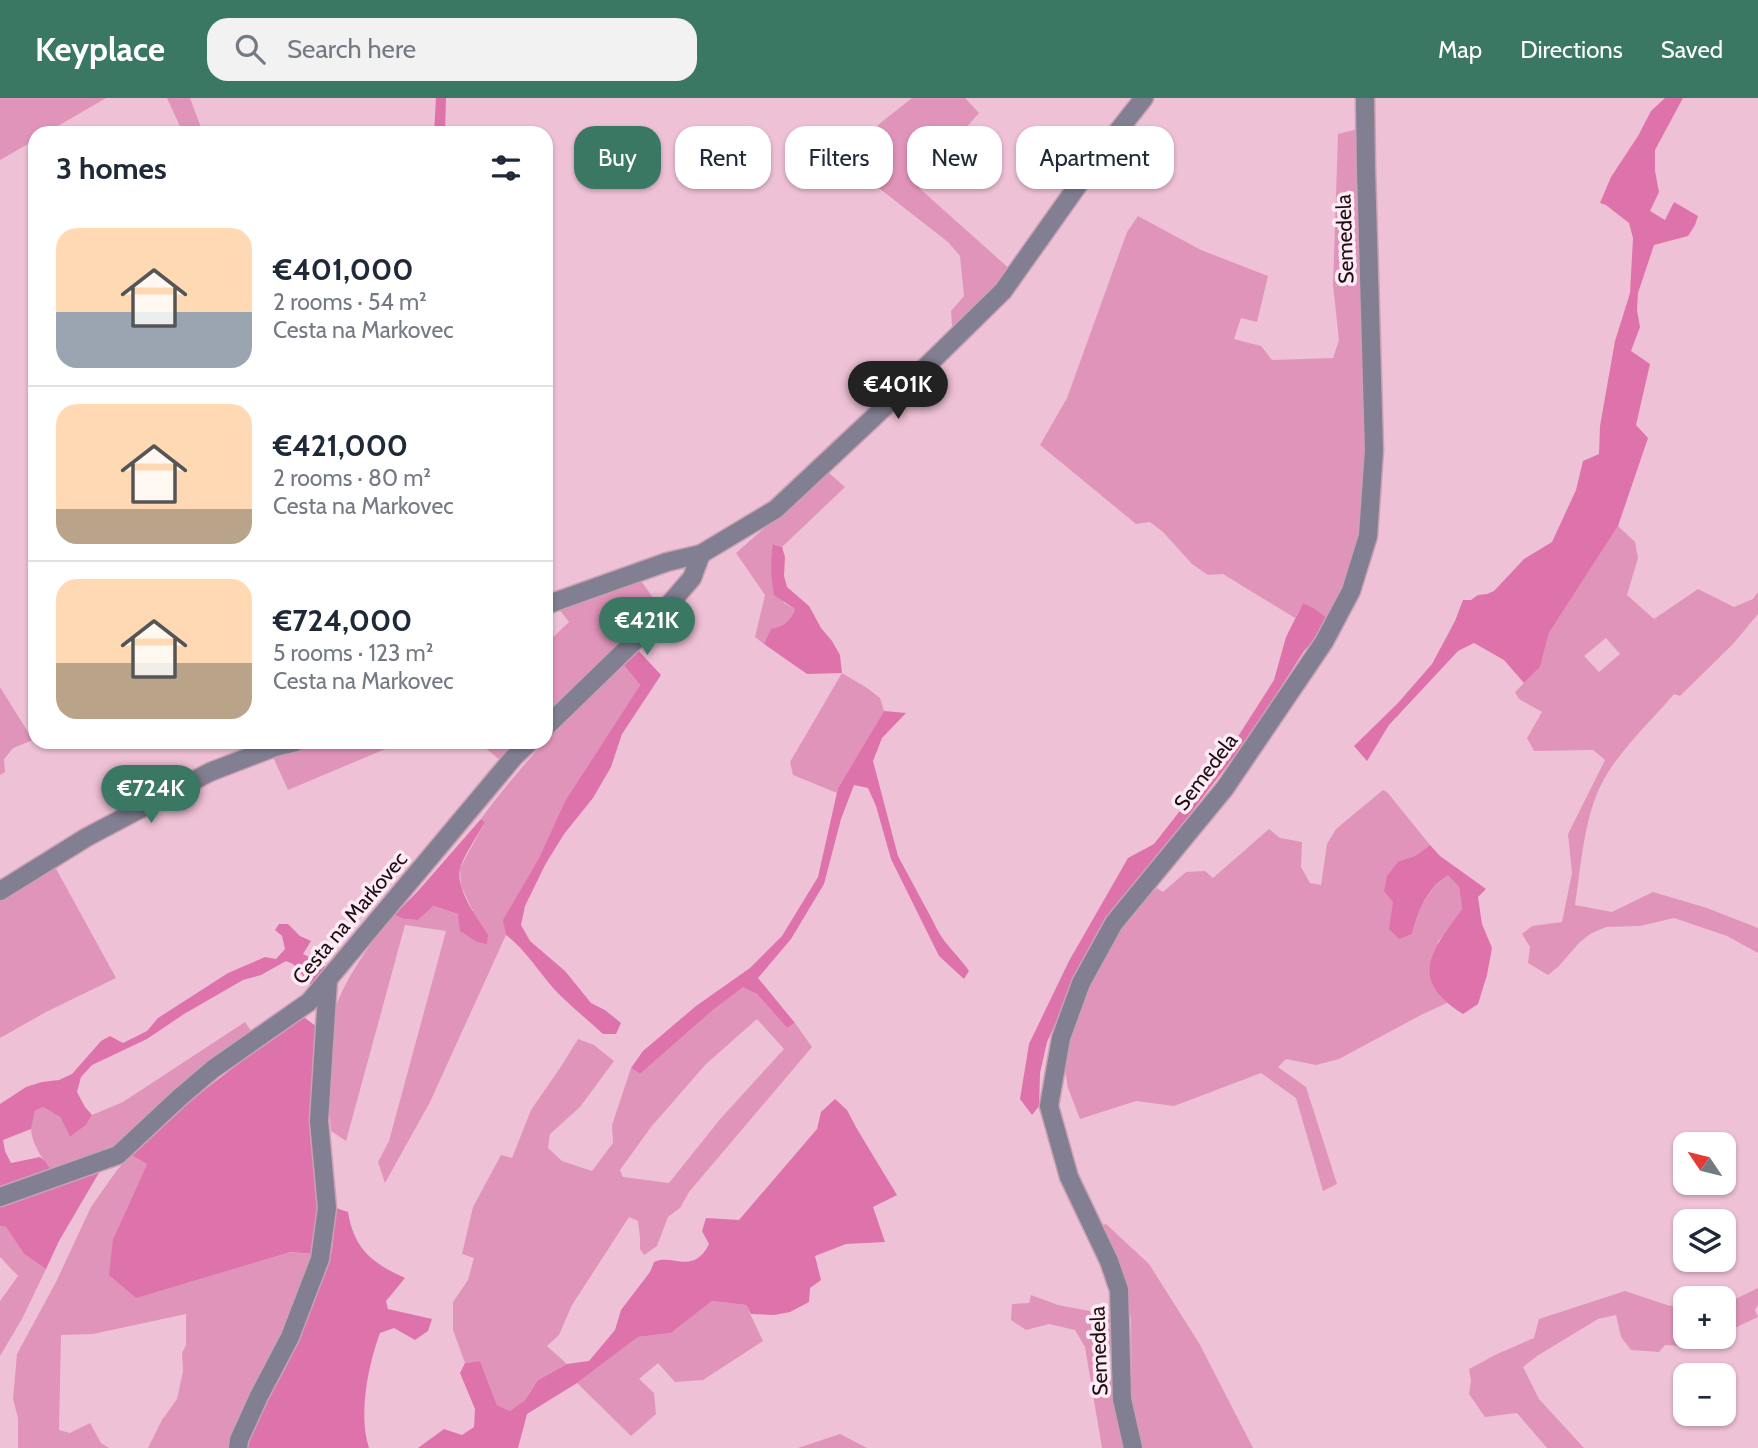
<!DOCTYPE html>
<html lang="en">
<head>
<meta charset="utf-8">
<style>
  body { margin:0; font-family:Cabin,sans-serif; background:#f2f2f3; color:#1f2937; height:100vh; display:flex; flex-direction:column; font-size:26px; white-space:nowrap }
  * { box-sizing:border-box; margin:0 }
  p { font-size:23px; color:#747a83 }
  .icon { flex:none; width:38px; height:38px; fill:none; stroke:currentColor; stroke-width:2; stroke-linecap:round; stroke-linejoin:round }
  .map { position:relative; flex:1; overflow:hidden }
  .drawer { position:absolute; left:28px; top:28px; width:525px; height:623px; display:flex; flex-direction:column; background:#fff; border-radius:21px; box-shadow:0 2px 5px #0004 }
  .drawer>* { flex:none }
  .guide { position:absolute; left:574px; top:28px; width:665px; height:63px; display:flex; gap:14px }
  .needle { width:46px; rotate:305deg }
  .fabs { position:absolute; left:1673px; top:1034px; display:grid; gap:14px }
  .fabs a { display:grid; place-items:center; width:63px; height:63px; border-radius:14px; background:#fff; box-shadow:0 2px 5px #0004; font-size:35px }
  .price { position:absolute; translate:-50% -60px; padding:0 16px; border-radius:24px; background:#3b7864; color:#fff; font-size:23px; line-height:46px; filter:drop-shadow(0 2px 4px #0008) }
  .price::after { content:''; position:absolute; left:50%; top:42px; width:21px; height:16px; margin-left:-10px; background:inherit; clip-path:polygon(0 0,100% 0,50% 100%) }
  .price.selected { background:#222; color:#fff }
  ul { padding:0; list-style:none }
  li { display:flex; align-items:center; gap:21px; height:175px; padding:0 28px }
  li+li { border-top:2px solid #e0e1e3 }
  li span { display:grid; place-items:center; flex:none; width:196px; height:140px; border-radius:21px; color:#555 }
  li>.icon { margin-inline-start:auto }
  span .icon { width:84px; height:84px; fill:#fffc; stroke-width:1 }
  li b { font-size:30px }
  h2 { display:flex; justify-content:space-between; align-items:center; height:84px; padding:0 28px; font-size:30px }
  .tag { padding:0 24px; border-radius:21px; background:#fff; box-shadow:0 2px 5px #0004; font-size:24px; line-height:63px }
  .tag.selected { background:#3b7864; color:#fff }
  header { display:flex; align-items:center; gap:42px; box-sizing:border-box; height:98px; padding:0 35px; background:#3b7864; color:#fff }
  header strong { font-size:33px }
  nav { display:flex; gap:38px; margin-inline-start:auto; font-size:24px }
  .search { width:490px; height:63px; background:#f2f2f3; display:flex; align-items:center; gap:18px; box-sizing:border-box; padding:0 24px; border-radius:21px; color:#747a83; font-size:26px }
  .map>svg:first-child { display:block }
  .green { fill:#e194ba; fill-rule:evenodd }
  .forest { fill:#de73ab }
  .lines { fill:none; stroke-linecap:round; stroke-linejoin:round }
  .minor-casing { stroke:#c9a1b3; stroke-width:21 }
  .minor { stroke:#817f91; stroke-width:18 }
  .labels { text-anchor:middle; stroke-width:7; stroke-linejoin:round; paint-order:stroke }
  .street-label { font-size:21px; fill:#1d0e16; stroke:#feebf3 }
</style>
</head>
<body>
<header>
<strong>Keyplace</strong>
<div class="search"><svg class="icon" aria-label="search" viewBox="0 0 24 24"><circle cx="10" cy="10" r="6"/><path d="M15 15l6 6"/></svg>Search here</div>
<nav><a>Map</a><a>Directions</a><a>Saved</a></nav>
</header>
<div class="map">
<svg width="1758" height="1350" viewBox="0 0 1758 1350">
  <rect width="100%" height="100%" fill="#efc1d6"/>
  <g class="green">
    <path d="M0 0H106L46 35H35V42L0 62Z"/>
    <path d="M167 0H190L203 35H183Z"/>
    <path d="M912 0H965L979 15 955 42 919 90 1012 173 953 243 951 213 964 198 960 158 948 144 871 84 889 61 878 27Z"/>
    <path d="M1358 31 1368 353 1358 453 1343 490 1328 521 1314 510 1303 505 1295 520 1223 476 1208 477 1192 466 1163 434 1150 424 1136 426 1040 347 1067 300 1127 134 1138 118 1201 152 1268 178 1257 224 1241 220 1234 241 1261 248 1272 262 1333 260 1339 242 1333 187 1338 36Z"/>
    <path d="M828 374 845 389 782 449 774 446 784 505 795 511 793 520 778 530 771 532 764 546 755 539 765 497 736 455Z"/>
    <path d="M1618 428 1635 444 1638 460 1627 497 1654 521 1698 491 1734 509 1753 501 1758 494V516L1733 546 1680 598 1674 596C1652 622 1617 655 1602 685 1584 719 1581 769 1575 807L1612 814 1653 794 1707 810 1758 830V855L1727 838 1674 820 1640 828 1606 829 1590 836 1579 845 1558 869 1548 877 1528 865 1530 849 1522 836 1532 828 1562 824 1572 775 1568 736 1605 662 1593 652 1534 653 1527 640 1542 614 1519 601 1515 594 1540 569 1549 535ZM1606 540 1620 556 1599 574 1584 558Z"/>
    <path d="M639 480 659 508 546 620V546L569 524 558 510Z"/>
    <path d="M622 565 640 587 565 703 539 760 504 822 506 837 430 1004 385 1085 378 1064 389 1043 446 833 405 827 346 1043 331 1033C328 998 329 960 334 925 335 918 335 910 338 903 348 877 375 838 394 817L404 821 418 822 432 808 458 816 473 813 461 788 460 770 485 724 481 721C523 663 571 615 622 565Z"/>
    <path d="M842 575 867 590 880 600 884 613 838 690 837 695 793 677 790 664Z"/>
    <path d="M0 589 33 642 13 650 4 661 5 674 0 677Z"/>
    <path d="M331 644H402L288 692 273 659Z"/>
    <path d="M478 644H525L506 667Z"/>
    <path d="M1383 692 1387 694 1430 747 1415 758 1399 763 1393 803 1412 836C1420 808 1426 795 1448 776L1459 789 1462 811 1438 844 1432 885 1447 905 1421 917 1339 961 1316 967 1286 961 1278 969 1306 989 1337 1086 1323 1093 1296 1000 1261 975 1174 1008 1136 1003 1080 1021 1068 990 1064 967 1074 919 1090 882 1121 826 1157 790 1163 794 1186 774 1205 773 1213 780 1269 731 1280 740 1302 744 1301 769 1310 785 1321 787 1327 746 1336 731Z"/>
    <path d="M54 767 116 880 46 914 0 940V803Z"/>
    <path d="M743 888 757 896 787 930 795 925 812 949 689 1094 680 1110 668 1119 657 1148 644 1157 640 1151V1140L638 1123 629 1119 572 1207 559 1237 547 1248 567 1266 538 1282 525 1302 510 1313 497 1307 480 1263 465 1265 453 1232V1204L468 1182 474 1160 462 1156 473 1109 501 1057 512 1060 531 1012 562 967 578 941 594 947 614 963 580 1009 550 1036 548 1050 562 1063 592 1073 613 1045 612 1027 631 970 640 976 713 912ZM757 921 784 951 721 1020 669 1085 623 1079 620 1072 651 1029 706 966Z"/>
    <path d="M245 924 253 936 111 1054 53 1075C44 1062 31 1047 31 1029 32 1024 34 1018 35 1013L43 1009 60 1019 70 1039 86 1027 92 1017 123 1004Z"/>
    <path d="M131 1057 147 1066 113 1141 313 1156 288 1228 233 1350H148L162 1322 177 1301 183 1273 182 1255 186 1247V1216L93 1236 61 1237 59 1332 70 1335 90 1325 101 1345 109 1350H18V1320L13 1301 17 1256 56 1184 91 1109 117 1072Z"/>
    <path d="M1106 1126 1149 1166 1199 1245 1253 1350H1138L1132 1320 1131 1220 1125 1189 1121 1169 1096 1129Z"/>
    <path d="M0 1128 6 1129 24 1156 46 1171 22 1221 0 1258V1203L18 1178 0 1159Z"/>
    <path d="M1758 1190V1207L1755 1212 1758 1219 1724 1235V1209L1729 1204Z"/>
    <path d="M1625 1193 1667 1207 1685 1211V1239H1715L1693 1249 1665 1247 1659 1254 1631 1252 1621 1239 1616 1217 1598 1221 1537 1258 1523 1269 1539 1301 1583 1349 1585 1350H1547L1517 1315 1485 1319 1469 1296 1471 1283 1469 1271 1497 1256 1534 1240 1539 1221Z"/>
    <path d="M1031 1197 1058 1207 1111 1217 1109 1268 1113 1300 1125 1350H1102L1085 1249 1075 1232 1049 1226 1026 1232 1011 1222 1012 1206 1029 1205Z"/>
    <path d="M712 1203 746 1207 763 1243 703 1282 675 1284 658 1265 639 1281 654 1295 656 1316 631 1338 577 1285 638 1239 671 1235Z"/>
    <path d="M840 1336 867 1350H798Z"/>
  </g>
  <g class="forest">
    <path d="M436 0H446L445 35H434Z"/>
    <path d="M1665 0H1683L1655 52V73L1659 94 1650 113 1665 122 1674 104 1698 118 1695 127 1688 138 1654 147 1638 195 1637 212 1640 229 1631 253 1650 266 1636 327 1648 340 1618 428 1549 535 1540 569 1524 585 1504 562 1474 545 1458 553 1389 627 1367 663 1354 648 1398 605 1432 566 1455 523 1463 502H1471L1478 497 1487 496 1494 493 1524 461 1552 444 1576 392 1583 363 1599 356 1600 328 1615 243 1630 195 1633 140 1629 125 1606 107 1600 105 1611 79 1638 38 1651 13Z"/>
    <path d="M773 446 782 449 785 459 784 478 787 489 809 508 821 530 832 543 840 557 842 575 807 576 764 546 771 531C782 529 792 523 795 511L774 497C771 480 770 464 773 446Z"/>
    <path d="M1303 505 1314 510 1328 521 1320 536 1304 553 1249 639 1187 720 1087 858 1047 944 1040 975 1039 1008 1032 1017 1020 1001 1029 946 1069 863 1128 760 1154 746 1237 640 1274 582 1286 539Z"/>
    <path d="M637 551 661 577 622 636 611 669 593 700 564 736 545 767 525 808 521 827 530 843 565 873 591 905 605 912 621 925 616 936H603C587 921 569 907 554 891 539 874 524 850 506 837L503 822 539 760 565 703 640 587 622 565Z"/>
    <path d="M884 613 906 615 882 640 873 663 898 758 934 825C941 843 958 857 969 873L964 881 939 858 891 761 876 708 868 690 854 687 841 721 824 786 791 841 758 880 795 925 787 930 757 896 743 889 713 912 640 976 631 970 643 953 696 908 750 870 782 838 818 779 838 690Z"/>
    <path d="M481 721 485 724C477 738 467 753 461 767 453 789 477 819 488 837L487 846 477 844 460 833 458 816 433 808 418 822 404 821 394 817 418 793Z"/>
    <path d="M1430 747 1440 758 1486 791 1478 799 1482 826 1492 850 1487 877 1478 906 1463 916C1407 881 1432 852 1462 811L1459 789 1448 777C1426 792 1419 811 1412 836L1399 841 1389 831 1393 804 1384 793 1387 778 1399 763 1415 758Z"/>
    <path d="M279 826H288L300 838 311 843 303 856 320 864 331 875 312 888 293 866 286 863 261 877 243 882 184 916 147 941 92 967 81 979 77 994 85 1009 92 1017 86 1027 70 1039 60 1019 43 1009 35 1013 31 1031 3 1042 5 1053 11 1065 40 1059 45 1063 53 1075 0 1091V1006L26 989 42 984 59 982 72 976 101 943 110 938 123 945 147 933 158 920 228 875 265 859 276 861 285 851 282 838 275 832Z"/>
    <path d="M301 917 317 929V1115L313 1156 290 1154 136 1200 109 1177 113 1141 147 1066 131 1057 185 1007Z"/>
    <path d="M835 1001 847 1012 857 1031 897 1097 873 1109 885 1144 846 1146 815 1158 821 1182 810 1190 809 1204 790 1214 774 1217 751 1216 746 1207 712 1203 671 1235 638 1239 577 1285 527 1316 518 1350H418L444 1331 462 1337 474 1329 475 1311 460 1275 465 1265 480 1263 497 1307 510 1313 525 1302 538 1282 567 1266 589 1263 615 1232 621 1212 650 1174 654 1164C673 1155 693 1178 709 1146L702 1133 706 1120 739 1122 817 1031 821 1014Z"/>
    <path d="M100 1073 59 1143 46 1171 24 1156 6 1129 0 1128V1108L86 1075Z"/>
    <path d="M336 1110 348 1114C354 1151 372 1165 405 1180L386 1203 388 1211 432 1221 428 1233 415 1242 394 1230 380 1235C368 1267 358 1317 369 1350H246L253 1328 285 1271 303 1231 321 1186 332 1152Z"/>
  </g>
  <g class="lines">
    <g class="minor-casing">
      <g id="minor">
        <path d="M546 507 667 464 701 456 776 411 891 303 1003 193 1103 52 1144 0"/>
        <path d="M546 629 653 525 692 480 701 456"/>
        <path d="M0 793 87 739 210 674 275 649 296 644"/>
        <path d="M0 1099 118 1057 179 1000 213 971 309 904 514 659 530 644"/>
        <path d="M238 1350 239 1342 259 1298 290 1239 320 1161 327 1110 319 1023 328 882"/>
        <path d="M1133 1350 1122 1301 1119 1192 1109 1163 1069 1079 1049 1008 1061 940 1081 885 1114 825 1225 690 1324 544 1351 493 1368 438 1374 352 1366 72 1365 0"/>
      </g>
    </g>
    <use href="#minor" class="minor"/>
  </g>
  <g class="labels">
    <g class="street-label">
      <text transform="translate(1345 141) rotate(-92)" y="7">Semedela</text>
      <text transform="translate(1206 674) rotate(-53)" y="7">Semedela</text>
      <text transform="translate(350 820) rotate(-50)" y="7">Cesta na Markovec</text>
      <text transform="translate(1099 1253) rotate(-92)" y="7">Semedela</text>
    </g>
  </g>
</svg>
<div class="fabs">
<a><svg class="needle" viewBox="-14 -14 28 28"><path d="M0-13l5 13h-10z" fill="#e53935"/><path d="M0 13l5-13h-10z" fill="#747a83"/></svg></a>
<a><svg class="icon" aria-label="layers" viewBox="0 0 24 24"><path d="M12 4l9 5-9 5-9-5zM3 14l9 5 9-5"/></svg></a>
<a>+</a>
<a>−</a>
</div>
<b class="price selected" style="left:898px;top:323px">€401K</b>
<b class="price" style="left:647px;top:559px">€421K</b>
<b class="price" style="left:151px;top:727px">€724K</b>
<div class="guide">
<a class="tag selected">Buy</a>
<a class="tag">Rent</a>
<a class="tag">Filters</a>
<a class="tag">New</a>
<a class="tag">Apartment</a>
</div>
<section class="drawer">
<h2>3 homes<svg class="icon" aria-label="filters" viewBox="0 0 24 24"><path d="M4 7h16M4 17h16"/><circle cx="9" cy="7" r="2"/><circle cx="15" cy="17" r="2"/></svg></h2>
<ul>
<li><span style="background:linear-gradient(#ffd9b3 60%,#9aa5b1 0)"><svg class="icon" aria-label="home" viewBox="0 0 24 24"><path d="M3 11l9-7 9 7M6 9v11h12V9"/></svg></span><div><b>€401,000</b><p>2 rooms · 54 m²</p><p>Cesta na Markovec</p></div></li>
<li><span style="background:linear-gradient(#ffd9b3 75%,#b9a48a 0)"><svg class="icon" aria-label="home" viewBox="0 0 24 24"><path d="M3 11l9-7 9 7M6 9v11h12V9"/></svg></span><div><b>€421,000</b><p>2 rooms · 80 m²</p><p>Cesta na Markovec</p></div></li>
<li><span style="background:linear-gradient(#ffd9b3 60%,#b9a48a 0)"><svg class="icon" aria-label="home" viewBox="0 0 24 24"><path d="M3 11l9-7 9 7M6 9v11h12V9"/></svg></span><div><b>€724,000</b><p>5 rooms · 123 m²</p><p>Cesta na Markovec</p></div></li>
</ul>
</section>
</div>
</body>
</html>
